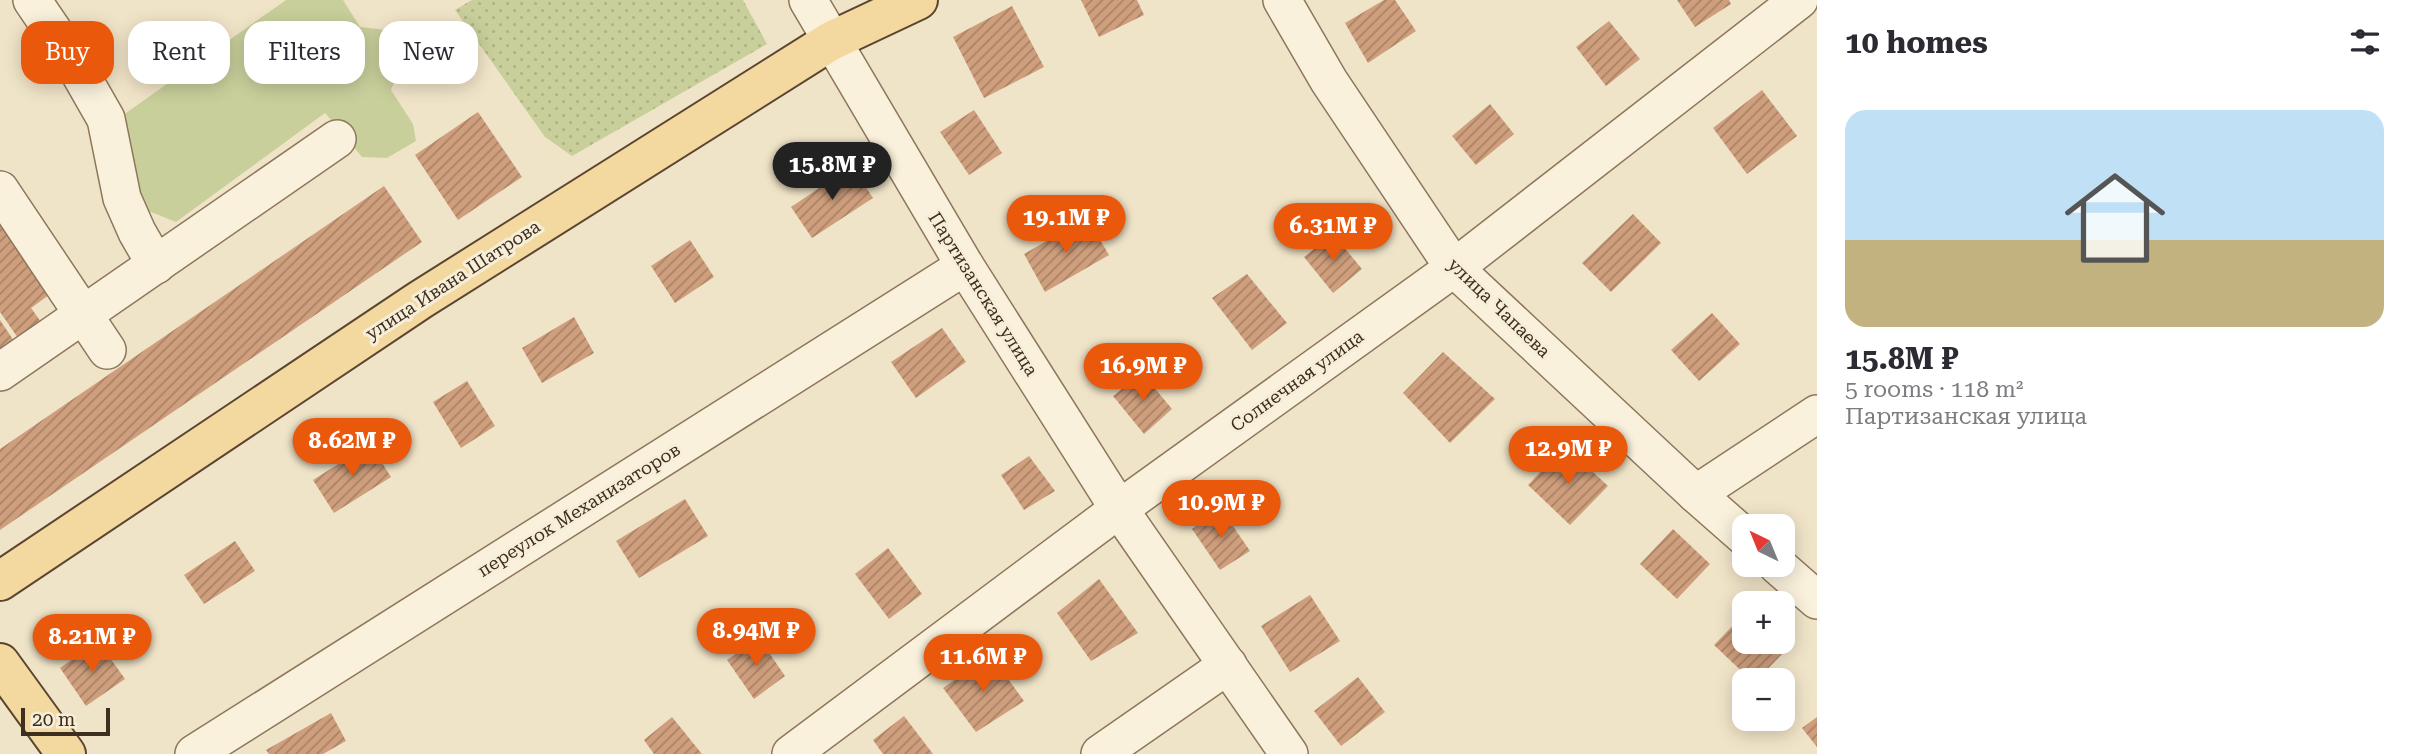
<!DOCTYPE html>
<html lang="en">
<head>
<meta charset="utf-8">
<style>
  body { margin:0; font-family:"Roboto Serif",serif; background:#f7f7f7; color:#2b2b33; height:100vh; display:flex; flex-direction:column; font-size:26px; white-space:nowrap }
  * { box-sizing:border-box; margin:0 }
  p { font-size:23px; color:#7c7c81 }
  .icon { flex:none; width:38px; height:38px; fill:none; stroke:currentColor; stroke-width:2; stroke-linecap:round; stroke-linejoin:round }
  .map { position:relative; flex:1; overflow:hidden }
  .sheet { display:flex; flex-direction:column; background:#fff; width:595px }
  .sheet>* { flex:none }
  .top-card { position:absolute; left:21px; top:21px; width:665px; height:63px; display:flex; gap:14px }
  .needle { width:46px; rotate:317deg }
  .controls { position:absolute; left:1732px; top:514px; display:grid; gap:14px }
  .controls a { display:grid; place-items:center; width:63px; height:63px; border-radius:14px; background:#fff; box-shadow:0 4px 18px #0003; font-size:35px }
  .scale { position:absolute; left:21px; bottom:18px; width:89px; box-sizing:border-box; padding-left:7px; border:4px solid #3d2e20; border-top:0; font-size:19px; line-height:24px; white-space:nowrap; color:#3d2e20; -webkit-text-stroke:5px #f7eed8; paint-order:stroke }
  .price { position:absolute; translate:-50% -60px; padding:0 16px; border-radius:24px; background:#ea580c; color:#fff; font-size:23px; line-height:46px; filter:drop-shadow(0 2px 4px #0008) }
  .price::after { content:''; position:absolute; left:50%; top:42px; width:21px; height:16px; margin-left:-10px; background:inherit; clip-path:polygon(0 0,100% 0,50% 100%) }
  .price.on { background:#222; color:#fff }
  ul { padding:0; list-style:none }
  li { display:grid; align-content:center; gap:14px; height:371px; padding:0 28px }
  li span { display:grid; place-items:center; height:217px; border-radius:21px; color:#555 }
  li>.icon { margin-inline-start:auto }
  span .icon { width:126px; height:126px; fill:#fffc; stroke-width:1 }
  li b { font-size:30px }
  h2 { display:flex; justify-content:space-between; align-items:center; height:84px; padding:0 28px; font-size:30px }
  .pill { padding:0 24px; border-radius:21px; background:#fff; box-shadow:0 4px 18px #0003; font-size:24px; line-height:63px }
  .pill.on { background:#ea580c; color:#fff }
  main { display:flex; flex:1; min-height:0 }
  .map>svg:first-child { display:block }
  .grass { fill:#c9cf9b }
  .garden { fill:url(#garden-dots) }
  .building { fill:url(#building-hatch) }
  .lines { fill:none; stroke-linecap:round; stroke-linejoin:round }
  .minor-casing { stroke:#8d765c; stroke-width:40 }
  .major-casing { stroke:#5b4430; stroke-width:42 }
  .minor { stroke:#faf1dc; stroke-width:37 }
  .major { stroke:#f3d9a0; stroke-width:38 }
  .labels { text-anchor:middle; stroke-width:6; stroke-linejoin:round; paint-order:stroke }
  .street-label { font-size:18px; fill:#3d2e20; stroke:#f7eed8 }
</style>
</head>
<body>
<main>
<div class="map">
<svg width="1817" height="754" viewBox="0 0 1817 754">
  <defs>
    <pattern id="garden-dots" width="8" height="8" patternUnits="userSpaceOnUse" patternTransform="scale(1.75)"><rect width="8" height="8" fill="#c9cf9b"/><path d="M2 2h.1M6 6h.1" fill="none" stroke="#aeb285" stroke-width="1.8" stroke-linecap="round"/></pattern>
    <pattern id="building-hatch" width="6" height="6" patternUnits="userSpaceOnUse" patternTransform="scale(1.75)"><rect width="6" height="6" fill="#cf9f7d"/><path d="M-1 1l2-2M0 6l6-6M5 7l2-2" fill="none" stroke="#a98266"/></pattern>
  </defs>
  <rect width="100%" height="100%" fill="#f0e4c8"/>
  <path class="grass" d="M286 0H343L360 27 387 30 402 63 391 90 413 124 416 141 387 158 362 157 325 113 176 222 146 210 124 155 123 115Z"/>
  <path class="garden" d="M472 0H743L767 44 572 156 545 137 455 10Z"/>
  <g class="building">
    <path d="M1081 0H1137L1144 15 1099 37Z"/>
    <path d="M1384 0H1395L1416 31 1368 63 1345 23Z"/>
    <path d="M1677 0H1729L1731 4 1695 27Z"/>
    <path d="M1012 6 1044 67 984 98 953 37Z"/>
    <path d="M1609 21 1640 59 1606 86 1576 47Z"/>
    <path d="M1762 90 1797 136 1747 174 1713 128Z"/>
    <path d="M1490 104 1514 134 1476 165 1452 136Z"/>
    <path d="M974 110 1002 153 969 175 940 132Z"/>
    <path d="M478 112 522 177 458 220 415 155Z"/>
    <path d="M852 166 873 198 812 238 791 207Z"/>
    <path d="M384 186 422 242 0 530V449Z"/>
    <path d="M0 202 60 287 31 308 41 322 18 338 0 312Z"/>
    <path d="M1633 214 1661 243 1611 292 1582 263Z"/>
    <path d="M1087 218 1109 255 1045 292 1024 254Z"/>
    <path d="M1333 234 1362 269 1333 293 1304 257Z"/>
    <path d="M690 240 714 277 675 303 651 266Z"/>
    <path d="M1247 274 1287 323 1252 350 1212 298Z"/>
    <path d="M1712 313 1740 344 1699 381 1671 350Z"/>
    <path d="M574 317 594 353 542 383 522 348Z"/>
    <path d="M0 320 14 341 0 351Z"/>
    <path d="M942 328 966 362 916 398 891 362Z"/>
    <path d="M1443 352 1495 399 1450 443 1403 393Z"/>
    <path d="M1142 373 1172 409 1144 434 1113 396Z"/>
    <path d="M467 381 495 426 461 448 433 402Z"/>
    <path d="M370 444 391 477 334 513 313 480Z"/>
    <path d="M1565 446 1608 486 1570 525 1528 485Z"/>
    <path d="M1029 456 1055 491 1024 510 1001 475Z"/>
    <path d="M685 499 708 536 639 578 616 541Z"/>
    <path d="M1222 510 1250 551 1220 570 1192 529Z"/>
    <path d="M1673 529 1710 564 1677 599 1640 564Z"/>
    <path d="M235 541 255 571 204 604 184 575Z"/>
    <path d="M888 548 922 594 889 619 855 574Z"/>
    <path d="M1099 579 1138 633 1091 661 1057 613Z"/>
    <path d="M1310 595 1340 641 1290 672 1261 626Z"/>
    <path d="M1745 613V642H1780L1787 649 1756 681H1752L1714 645Z"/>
    <path d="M759 638 785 676 754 699 727 660Z"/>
    <path d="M98 641 125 679 86 706 60 668Z"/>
    <path d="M990 654 1024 701 976 732 943 688Z"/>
    <path d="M1358 677 1385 712 1341 746 1314 711Z"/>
    <path d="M331 713 346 741 323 754H269L266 750Z"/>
    <path d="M904 716 933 754H883L873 740Z"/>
    <path d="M672 717 702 754H654L644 740Z"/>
    <path d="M1817 717V747L1802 728Z"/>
  </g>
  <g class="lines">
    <g class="minor-casing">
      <g id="minor">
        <path d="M32 0 70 56 106 119 122 198 137 232 156 265"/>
        <path d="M808 0 965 266 1119 509 1289 754"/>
        <path d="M1282 0 1329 81 1454 268 1696 494 1745 537"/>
        <path d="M0 190 107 350"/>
        <path d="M0 372 337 139"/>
        <path d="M1696 494 1817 414"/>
        <path d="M1777 565 1817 600"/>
        <path d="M194 754 965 266"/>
        <path d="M791 754 1119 509 1454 268 1799 0"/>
        <path d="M1100 754 1228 665"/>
      </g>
    </g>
    <g class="major-casing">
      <g id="major">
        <path d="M0 581 420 300 831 41 918 0"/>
        <path d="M0 663 66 754"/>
      </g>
    </g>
    <use href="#minor" class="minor"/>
    <use href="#major" class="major"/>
  </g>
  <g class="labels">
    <g class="street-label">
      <text transform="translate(453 280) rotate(-33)" y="6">улица Ивана Шатрова</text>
      <text transform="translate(983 294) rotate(58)" y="6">Партизанская улица</text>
      <text transform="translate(1499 308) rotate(44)" y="6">улица Чапаева</text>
      <text transform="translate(1297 381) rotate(-36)" y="6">Солнечная улица</text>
      <text transform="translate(579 510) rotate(-32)" y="6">переулок Механизаторов</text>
    </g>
  </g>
</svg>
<div class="controls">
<a><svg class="needle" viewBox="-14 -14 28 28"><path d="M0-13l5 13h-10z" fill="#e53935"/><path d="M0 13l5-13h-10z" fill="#7c7c81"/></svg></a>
<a>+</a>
<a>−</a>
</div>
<div class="scale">20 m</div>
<b class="price on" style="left:832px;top:202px">15.8M ₽</b>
<b class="price" style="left:1066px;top:255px">19.1M ₽</b>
<b class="price" style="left:1333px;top:263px">6.31M ₽</b>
<b class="price" style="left:1143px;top:403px">16.9M ₽</b>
<b class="price" style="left:352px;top:478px">8.62M ₽</b>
<b class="price" style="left:1568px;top:486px">12.9M ₽</b>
<b class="price" style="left:1221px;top:540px">10.9M ₽</b>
<b class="price" style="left:756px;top:668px">8.94M ₽</b>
<b class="price" style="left:92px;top:674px">8.21M ₽</b>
<b class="price" style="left:983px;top:694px">11.6M ₽</b>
<div class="top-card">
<a class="pill on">Buy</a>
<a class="pill">Rent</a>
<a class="pill">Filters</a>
<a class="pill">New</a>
</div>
</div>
<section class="sheet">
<h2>10 homes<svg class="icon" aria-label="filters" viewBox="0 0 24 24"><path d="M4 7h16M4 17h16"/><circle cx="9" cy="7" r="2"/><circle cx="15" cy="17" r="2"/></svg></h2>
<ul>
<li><span style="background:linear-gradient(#bfe0f5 60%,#c2b280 0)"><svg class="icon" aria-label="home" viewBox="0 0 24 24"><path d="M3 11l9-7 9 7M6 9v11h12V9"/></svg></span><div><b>15.8M ₽</b><p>5 rooms · 118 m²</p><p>Партизанская улица</p></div></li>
</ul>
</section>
</main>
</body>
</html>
